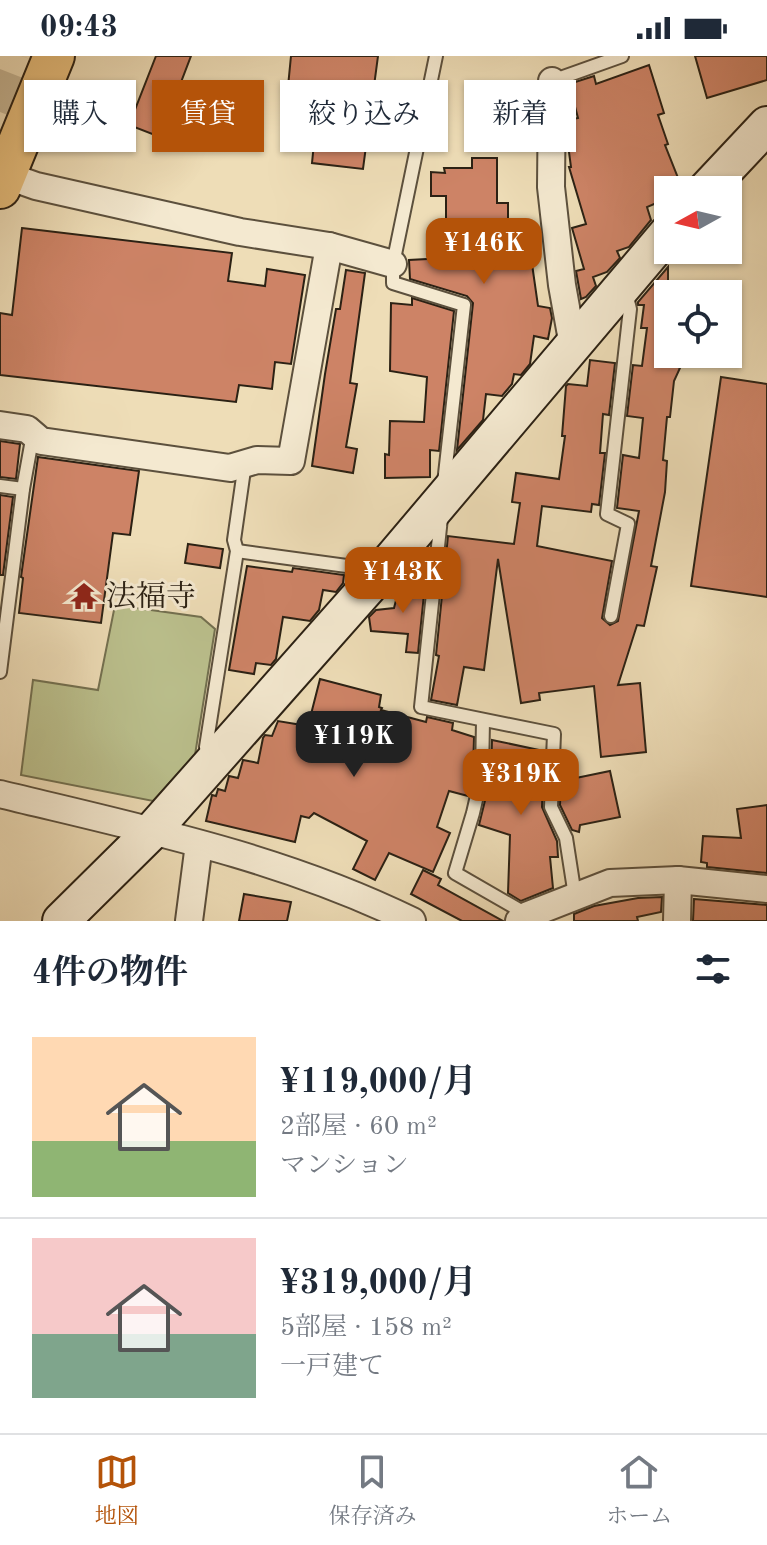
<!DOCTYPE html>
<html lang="ja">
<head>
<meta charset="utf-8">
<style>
  body { margin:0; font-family:"Old Standard TT","Noto Serif JP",serif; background:#f2f2f3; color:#1f2937; height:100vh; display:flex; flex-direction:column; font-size:30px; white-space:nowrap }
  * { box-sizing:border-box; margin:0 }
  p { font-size:26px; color:#747a83 }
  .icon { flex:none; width:44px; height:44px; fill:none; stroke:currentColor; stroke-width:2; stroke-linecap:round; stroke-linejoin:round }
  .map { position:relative; height:865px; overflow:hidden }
  .side { display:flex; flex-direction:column; background:#fff; flex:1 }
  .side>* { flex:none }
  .banner { position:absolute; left:24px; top:24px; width:720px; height:72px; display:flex; gap:16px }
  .needle { width:52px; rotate:262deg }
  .controls { position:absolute; left:654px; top:120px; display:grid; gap:16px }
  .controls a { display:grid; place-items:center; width:88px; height:88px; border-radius:0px; background:#fff; box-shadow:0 2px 6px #0004; font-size:40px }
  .price { position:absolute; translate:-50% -68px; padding:0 18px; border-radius:16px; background:#b45309; color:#fff; font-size:26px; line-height:52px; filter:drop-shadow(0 2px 4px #0008) }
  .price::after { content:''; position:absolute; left:50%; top:48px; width:24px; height:18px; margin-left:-12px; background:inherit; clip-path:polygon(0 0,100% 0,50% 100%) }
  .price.active { background:#222; color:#fff }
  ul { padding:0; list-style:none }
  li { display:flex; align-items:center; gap:24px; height:200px; padding:0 32px }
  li+li { border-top:2px solid #e0e1e3 }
  li span { display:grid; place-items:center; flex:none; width:224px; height:160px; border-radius:0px; color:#555 }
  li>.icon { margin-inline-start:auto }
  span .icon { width:96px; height:96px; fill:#fffc; stroke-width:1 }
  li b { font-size:34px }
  h2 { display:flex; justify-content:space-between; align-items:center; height:96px; padding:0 32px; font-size:34px }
  .chip { padding:0 28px; border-radius:0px; background:#fff; box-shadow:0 2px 6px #0004; font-size:28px; line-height:72px }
  .chip.active { background:#b45309; color:#fff }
  .status { display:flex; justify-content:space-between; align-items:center; height:56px; padding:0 40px; background:#fff; direction:ltr }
  .status svg { height:22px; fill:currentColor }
  .tab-bar { display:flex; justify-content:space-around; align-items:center; height:112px; border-top:2px solid #e0e1e3; background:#fff; font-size:22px; color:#747a83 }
  .tab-bar a { display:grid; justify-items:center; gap:4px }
  .tab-bar .active { color:#b45309 }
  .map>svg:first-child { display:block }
  .green { fill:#bbc08d; stroke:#737050; stroke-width:2 }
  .building { fill:#cd8366; stroke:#2b2114; stroke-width:2 }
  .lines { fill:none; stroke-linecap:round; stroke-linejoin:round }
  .primary-tunnel { stroke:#c7b796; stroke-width:40; stroke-dasharray:40 20; stroke-linecap:butt }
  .lane-casing { stroke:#5c503d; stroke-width:16 }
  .street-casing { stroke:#5c503d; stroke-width:30 }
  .secondary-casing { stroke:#2b2114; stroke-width:40 }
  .primary-casing { stroke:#2b2114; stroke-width:44 }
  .lane { stroke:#f4e9d0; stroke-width:12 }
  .street { stroke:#f4e9d0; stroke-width:26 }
  .secondary { stroke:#f4e9d0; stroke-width:36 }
  .primary { stroke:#e7be7c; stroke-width:40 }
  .labels { text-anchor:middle; stroke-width:6; stroke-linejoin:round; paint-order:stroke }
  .poi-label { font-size:30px; fill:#2b2114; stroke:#f4e9d0; text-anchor:start }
</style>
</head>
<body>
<div class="status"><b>09:43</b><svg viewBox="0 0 49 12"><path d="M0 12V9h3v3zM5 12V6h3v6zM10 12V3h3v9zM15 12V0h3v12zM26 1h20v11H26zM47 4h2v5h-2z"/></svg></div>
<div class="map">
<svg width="767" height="865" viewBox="0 0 767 865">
  <rect width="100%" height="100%" fill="#eeddb7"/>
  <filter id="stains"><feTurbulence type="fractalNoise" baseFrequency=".0025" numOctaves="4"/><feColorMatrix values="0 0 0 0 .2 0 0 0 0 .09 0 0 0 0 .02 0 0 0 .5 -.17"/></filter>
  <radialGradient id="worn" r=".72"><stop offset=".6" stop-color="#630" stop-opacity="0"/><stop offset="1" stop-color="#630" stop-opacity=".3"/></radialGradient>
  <path class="green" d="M115 549 201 561 215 573 195 699 153 745 21 719 33 624 98 634Z"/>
  <g class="building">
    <path d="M156 0H191L160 81 129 69Z"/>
    <path d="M291 0H378L363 113 312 107 314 87 283 82Z"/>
    <path d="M695 0H767V24L707 42Z"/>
    <path d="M649 9 664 57 658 59 668 88 665 89 682 132 668 134V142L647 151 651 164 629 191 617 195 620 202 607 216 593 221 596 230 586 241 581 243 576 215 584 213 572 172 586 168 569 111H571L567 81 571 80 568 64 578 62 569 28 594 20 596 28Z"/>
    <path d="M472 102H497V147H508V212L532 208 538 250 550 252 552 262 548 283 534 280 530 308 521 319 514 318 512 328 502 340 486 338 483 364 457 394 473 247 467 240 410 223 409 204 446 202V140H431V116L445 117 444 112H472Z"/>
    <path d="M22 172 232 197 228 225 265 230 267 213 305 219 291 308 275 306 272 333 239 329 236 346 0 319V257L12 259Z"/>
    <path d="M668 211V306L680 312 674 325 670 361H667L663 404 667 405 665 436 651 510 657 511 644 570 637 569 618 629 640 627 646 696 601 701 594 630 539 637 540 644 521 647 498 503 484 614 464 611 457 649 431 644 439 600 436 599 448 480 514 488 520 447 512 446 516 417 559 423 565 380H562L566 330 568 328 587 330 590 304 615 307 609 359 603 358 600 397H605L599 449 592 448 591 456 542 450 537 490 612 505 602 562 610 569 618 565 639 455 617 452 623 399 639 402 643 362 627 360 633 309 642 310 647 272H641L644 249H638V246Z"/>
    <path d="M346 214 365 217 350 327 357 328 346 391 357 393 353 417 312 410 325 318 336 253H340Z"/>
    <path d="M412 242 454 255 439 395 430 394V421L385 422V398L389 399 390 365 424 366 427 321 390 315 391 247 412 249Z"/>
    <path d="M721 321 767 328V541L691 530Z"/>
    <path d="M0 385 20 388 16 423 0 421Z"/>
    <path d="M38 401 139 415 130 479 113 477 101 567 19 557 23 522 21 521Z"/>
    <path d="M0 439 13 441 3 519H0Z"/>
    <path d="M188 488 223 493 220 512 185 507Z"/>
    <path d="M247 510 292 516 293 512 344 519 343 527 336 536 323 534 319 554 310 565 283 561 276 603 271 609 256 607 254 618 229 614Z"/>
    <path d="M401 525 425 528 418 597 406 596 408 578 371 575 369 561 376 554 394 552Z"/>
    <path d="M320 623 381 639 379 651 382 652 381 654 426 666 427 661 453 667 452 674 474 681 473 717 468 740 449 735 437 771 450 777 433 816 389 797 375 824 353 813 367 785 314 757 309 762 301 760 295 786 206 765 212 739 216 740 218 733 225 735 229 720 238 722 243 704 258 707 263 682 265 679 272 680 278 665 308 670Z"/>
    <path d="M492 684 544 695 542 751 557 785 558 801H550L553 832 521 845 508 837 510 779 479 769 491 720Z"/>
    <path d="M610 715 620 761 580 769 579 776 572 774 560 749 561 720 576 722Z"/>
    <path d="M767 749V817L707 811V807L701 806 703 780 741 782 737 753Z"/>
    <path d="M423 814 441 823 438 829 503 865H462L411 838Z"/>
    <path d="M244 838 291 846 287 865H239Z"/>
    <path d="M662 841 661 856 637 861 638 865H574V858L594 850 638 842Z"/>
    <path d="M694 843 767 849V865H693Z"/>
  </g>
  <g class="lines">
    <path class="primary-tunnel" d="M0 56 22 0"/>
    <g class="lane-casing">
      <g id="lane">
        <path d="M436 0 393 208V227L464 249 444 427"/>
        <path d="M552 25 622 0"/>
        <path d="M0 430 23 433"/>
        <path d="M441 462 421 651 554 678 551 751 566 782 575 840"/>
        <path d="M237 495 376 514"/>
        <path d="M611 560 628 468 607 458 630 253 626 236"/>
        <path d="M0 616 23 433 33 378"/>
        <path d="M483 665 482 718 473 757 455 817 528 859"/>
        <path d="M209 700 206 691 237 495 234 484 245 407"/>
      </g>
    </g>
    <g class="street-casing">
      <g id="street">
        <path d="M552 25 551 131 562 229 573 290"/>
        <path d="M5 119 36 130 240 176 329 190 393 208"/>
        <path d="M0 369 27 373 41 385 230 412 257 404 291 405 329 190"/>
        <path d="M0 738C140 772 282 801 412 865"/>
        <path d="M189 865 199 788"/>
        <path d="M519 865 528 859 610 827 678 824 767 833"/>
        <path d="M677 865 678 824"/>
      </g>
    </g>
    <g class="secondary-casing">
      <g id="secondary">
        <path d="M706 134 767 69"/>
        <path d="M61 865 152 775 382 515 668 177"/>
      </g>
    </g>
    <g class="primary-casing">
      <path id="primary" d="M0 132 54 0"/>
    </g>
    <use href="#lane" class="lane"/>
    <use href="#street" class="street"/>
    <use href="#secondary" class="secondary"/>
    <use href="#primary" class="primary"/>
  </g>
  <defs>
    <g id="temple-bare" transform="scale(2.16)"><path d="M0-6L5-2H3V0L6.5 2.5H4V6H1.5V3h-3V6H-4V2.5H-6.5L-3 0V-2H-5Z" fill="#8f2418" stroke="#f4e9d0" stroke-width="2.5" paint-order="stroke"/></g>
  </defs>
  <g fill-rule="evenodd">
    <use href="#temple-bare" x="84" y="540"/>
  </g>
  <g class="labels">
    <g class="poi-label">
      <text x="106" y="550">法福寺</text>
    </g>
  </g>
  <rect width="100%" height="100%" filter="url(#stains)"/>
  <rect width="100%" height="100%" fill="url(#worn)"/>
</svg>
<div class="controls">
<a><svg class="needle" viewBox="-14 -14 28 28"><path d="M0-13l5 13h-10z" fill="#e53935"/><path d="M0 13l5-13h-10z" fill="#747a83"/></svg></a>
<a><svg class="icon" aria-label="locate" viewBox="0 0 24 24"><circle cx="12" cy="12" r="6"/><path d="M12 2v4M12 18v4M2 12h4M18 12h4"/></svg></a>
</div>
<b class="price" style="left:484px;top:230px">¥146K</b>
<b class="price" style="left:403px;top:559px">¥143K</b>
<b class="price active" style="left:354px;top:723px">¥119K</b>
<b class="price" style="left:521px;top:761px">¥319K</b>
<div class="banner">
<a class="chip">購入</a>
<a class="chip active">賃貸</a>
<a class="chip">絞り込み</a>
<a class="chip">新着</a>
</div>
</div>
<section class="side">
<h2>4件の物件<svg class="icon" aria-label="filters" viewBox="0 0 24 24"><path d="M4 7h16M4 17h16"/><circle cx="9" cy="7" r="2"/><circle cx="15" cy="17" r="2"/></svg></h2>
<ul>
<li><span style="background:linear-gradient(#ffd9b3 65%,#8fb573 0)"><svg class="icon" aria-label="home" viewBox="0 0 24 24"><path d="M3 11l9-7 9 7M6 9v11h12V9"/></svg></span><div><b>¥119,000/月</b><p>2部屋 · 60 m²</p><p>マンション</p></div></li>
<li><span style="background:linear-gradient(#f6c9c9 60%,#7fa58c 0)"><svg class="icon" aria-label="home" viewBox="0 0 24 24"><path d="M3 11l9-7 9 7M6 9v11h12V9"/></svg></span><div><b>¥319,000/月</b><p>5部屋 · 158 m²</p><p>一戸建て</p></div></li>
</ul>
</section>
<nav class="tab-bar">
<a class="active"><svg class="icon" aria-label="map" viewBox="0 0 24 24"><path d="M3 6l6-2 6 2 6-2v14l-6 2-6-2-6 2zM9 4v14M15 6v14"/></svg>地図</a>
<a><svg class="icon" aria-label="saved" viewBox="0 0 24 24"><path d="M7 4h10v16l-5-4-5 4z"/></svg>保存済み</a>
<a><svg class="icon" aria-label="home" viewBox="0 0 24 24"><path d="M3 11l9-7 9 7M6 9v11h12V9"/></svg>ホーム</a>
</nav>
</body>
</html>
